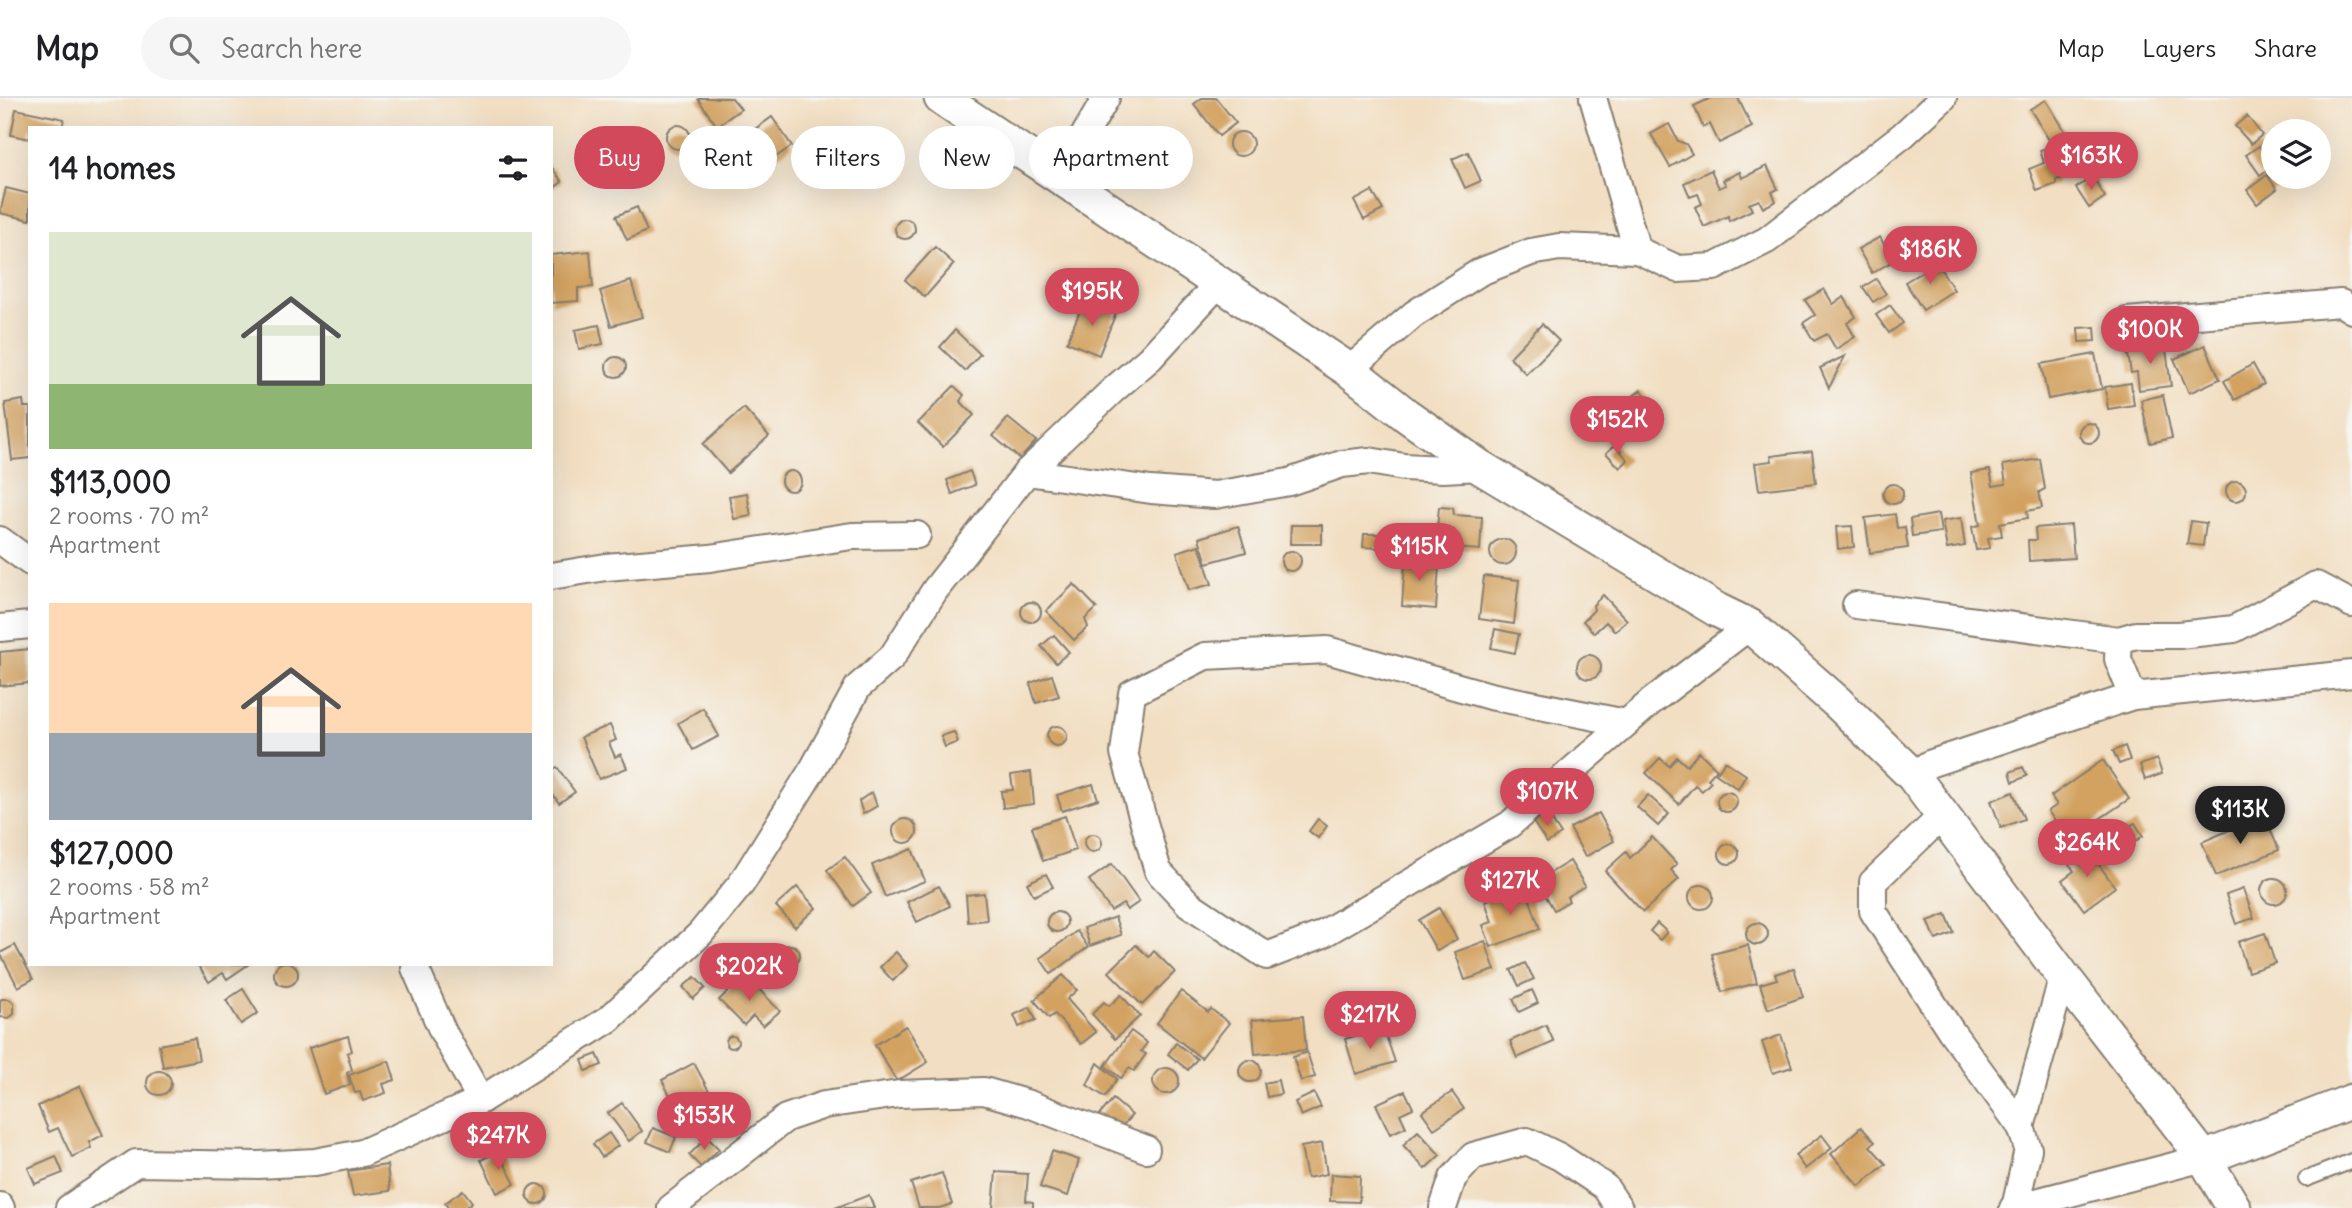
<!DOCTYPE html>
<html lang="en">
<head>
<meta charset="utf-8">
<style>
  body { margin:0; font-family:Delius,sans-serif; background:#f6f6f6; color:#202124; height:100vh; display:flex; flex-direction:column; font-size:26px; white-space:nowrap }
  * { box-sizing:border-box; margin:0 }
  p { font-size:23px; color:#757577 }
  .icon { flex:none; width:38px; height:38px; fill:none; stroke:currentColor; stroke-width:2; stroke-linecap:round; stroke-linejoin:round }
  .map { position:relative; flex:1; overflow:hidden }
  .details { position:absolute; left:28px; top:28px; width:525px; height:840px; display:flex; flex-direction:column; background:#fff; border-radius:0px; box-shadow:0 7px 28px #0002 }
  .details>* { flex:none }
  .banner { position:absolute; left:574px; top:28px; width:665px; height:63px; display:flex; gap:14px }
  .fabs { position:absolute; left:2261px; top:21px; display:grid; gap:14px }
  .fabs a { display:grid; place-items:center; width:70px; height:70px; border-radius:50%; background:#fff; box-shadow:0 7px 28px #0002; font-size:35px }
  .price { position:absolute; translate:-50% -60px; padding:0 16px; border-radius:24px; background:#d1495b; color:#fff; font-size:23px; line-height:46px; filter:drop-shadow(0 2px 4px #0008) }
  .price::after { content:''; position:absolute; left:50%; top:42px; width:21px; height:16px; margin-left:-10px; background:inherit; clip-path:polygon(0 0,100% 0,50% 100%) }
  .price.selected { background:#222; color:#fff }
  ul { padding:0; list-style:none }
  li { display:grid; align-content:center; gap:14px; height:371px; padding:0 21px }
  li span { display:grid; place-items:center; height:217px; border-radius:0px; color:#555 }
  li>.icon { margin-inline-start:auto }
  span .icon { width:126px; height:126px; fill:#fffc; stroke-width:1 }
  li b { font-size:30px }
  h2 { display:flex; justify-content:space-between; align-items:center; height:84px; padding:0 21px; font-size:30px }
  .chip { padding:0 24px; border-radius:32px; background:#fff; box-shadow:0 7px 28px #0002; font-size:24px; line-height:63px }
  .chip.selected { background:#d1495b; color:#fff }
  header { display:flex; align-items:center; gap:42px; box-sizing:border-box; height:98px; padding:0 35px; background:#fff; border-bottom:2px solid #e0e0e0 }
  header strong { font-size:33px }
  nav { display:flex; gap:38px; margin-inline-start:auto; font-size:24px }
  .search { width:490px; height:63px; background:#f6f6f6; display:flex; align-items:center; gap:18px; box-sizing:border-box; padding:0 24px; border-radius:38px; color:#757577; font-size:26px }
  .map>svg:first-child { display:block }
  .building { fill:#d3a260 }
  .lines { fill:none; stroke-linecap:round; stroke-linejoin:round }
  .service-casing { stroke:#877e70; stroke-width:18 }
  .minor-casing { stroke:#877e70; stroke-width:30 }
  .tertiary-casing { stroke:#877e70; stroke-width:37 }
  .service { stroke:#fff; stroke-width:14 }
  .minor { stroke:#fff; stroke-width:26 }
  .tertiary { stroke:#fff; stroke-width:33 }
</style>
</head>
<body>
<header>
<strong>Map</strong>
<div class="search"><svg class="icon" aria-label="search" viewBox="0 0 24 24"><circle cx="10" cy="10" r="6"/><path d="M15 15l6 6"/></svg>Search here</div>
<nav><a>Map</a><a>Layers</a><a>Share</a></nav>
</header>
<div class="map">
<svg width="2352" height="1110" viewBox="0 0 2352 1110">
  <rect width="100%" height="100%" fill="#f6f6f2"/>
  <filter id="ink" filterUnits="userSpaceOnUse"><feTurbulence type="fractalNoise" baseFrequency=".0143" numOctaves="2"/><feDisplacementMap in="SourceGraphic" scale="14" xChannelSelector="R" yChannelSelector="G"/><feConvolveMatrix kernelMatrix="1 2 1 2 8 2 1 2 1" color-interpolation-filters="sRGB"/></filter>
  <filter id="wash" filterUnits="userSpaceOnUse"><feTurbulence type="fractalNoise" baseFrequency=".00686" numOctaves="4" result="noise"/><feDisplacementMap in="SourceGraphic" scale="28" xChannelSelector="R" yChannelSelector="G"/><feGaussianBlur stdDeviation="1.57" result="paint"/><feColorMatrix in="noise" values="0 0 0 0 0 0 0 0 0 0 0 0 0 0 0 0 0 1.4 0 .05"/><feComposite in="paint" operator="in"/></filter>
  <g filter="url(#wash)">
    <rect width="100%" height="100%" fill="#f2dfc3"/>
    <g id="blocks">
      <g class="building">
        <path d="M700 0H732L741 11 717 28 698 1Z"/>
        <path d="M1202 0H1216L1236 25 1219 38 1194 6Z"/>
        <path d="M1711 0H1738L1752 29 1719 45 1710 26 1703 29 1694 8Z"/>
        <path d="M2046 2 2065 33 2049 42 2030 11Z"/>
        <path d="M16 11 64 21 62 30H30V41L11 37Z"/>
        <path d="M2247 18 2262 37 2251 46 2235 28Z"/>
        <path d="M772 19 792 48 748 78 728 50Z"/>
        <path d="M1669 26 1678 43 1686 46 1692 56 1670 69 1651 36Z"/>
        <circle cx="678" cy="39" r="12"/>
        <circle cx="1241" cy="46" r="12"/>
        <path d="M707 37 725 57 713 67 696 48Z"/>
        <path d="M2057 46 2068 78 2056 82V86L2037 93 2029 71 2044 65 2040 52Z"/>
        <path d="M2259 48 2273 68 2260 77 2246 57Z"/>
        <path d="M1468 54 1481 83 1465 90 1452 61Z"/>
        <path d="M551 68 562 84 551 92Z"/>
        <path d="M1767 68 1778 91 1772 94 1776 103 1763 110 1759 102 1749 106 1752 112 1729 123 1728 118 1704 129 1695 109 1702 106 1698 96 1690 99 1684 85 1711 72 1719 90 1726 87 1723 82 1740 74 1742 80Z"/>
        <path d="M2267 77 2277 91 2257 106 2247 92Z"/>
        <path d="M2093 79 2105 99 2089 110 2076 90Z"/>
        <path d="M6 90 30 96V122L0 115Z"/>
        <path d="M1372 93 1383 112 1364 122 1354 103Z"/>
        <path d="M637 109 647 133 627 142 616 118Z"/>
        <circle cx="905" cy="131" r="10"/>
        <path d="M1880 139 1893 163 1872 175 1858 151Z"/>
        <path d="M935 149 954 166 925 199 905 182Z"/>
        <path d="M590 153 593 189 578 190V203L551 205V157Z"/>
        <path d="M1937 165 1954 192 1923 212 1905 184Z"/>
        <path d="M1876 181 1886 196 1873 204 1863 189Z"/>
        <path d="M631 183 642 219 611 228 600 193Z"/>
        <path d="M1824 191 1833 206 1844 199 1856 219 1847 225 1855 239 1836 251 1827 236 1814 243 1803 225 1815 217 1805 202Z"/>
        <path d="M1084 203 1116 215 1099 257 1067 244Z"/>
        <path d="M1890 207 1903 225 1889 235 1876 217Z"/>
        <path d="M1542 226 1559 243 1526 276 1510 259Z"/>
        <path d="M599 227 603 246 579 251 575 232Z"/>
        <path d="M2095 229 2096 243 2079 244 2078 230Z"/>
        <path d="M955 232 980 256 965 273 940 249Z"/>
        <path d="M2165 244 2171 288 2139 292 2137 274 2131 275 2127 250Z"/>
        <path d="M2205 247 2220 281 2189 295 2174 261Z"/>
        <path d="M2095 256 2102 291 2048 301 2041 266Z"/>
        <path d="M1845 258 1829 290 1820 270Z"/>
        <circle cx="616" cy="269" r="10"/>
        <path d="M2253 266 2264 286 2235 302 2224 283Z"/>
        <path d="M2131 285 2134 307 2108 311 2105 289Z"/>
        <path d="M954 288 964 297 960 303 974 317 943 349 918 325Z"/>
        <path d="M1641 292 1658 313 1626 338 1609 317Z"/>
        <path d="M2163 297 2172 340 2150 345 2141 302Z"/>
        <path d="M23 302 24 309H30V360L12 362 5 305Z"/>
        <path d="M744 310 769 338 728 375 703 346Z"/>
        <path d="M1008 320 1036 343 1020 361 993 338Z"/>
        <circle cx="2089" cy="335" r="10"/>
        <path d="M1615 347 1628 362 1620 370 1606 355Z"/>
        <path d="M1812 353 1816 385 1759 392 1755 365 1772 363 1771 358Z"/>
        <path d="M2040 361 2045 391 2039 394 2042 410 2027 413 2028 420 2000 425 2002 438 1988 440 1990 450 1976 452 1972 429 1980 427 1971 375 1990 372 1993 388 2006 386 2003 367Z"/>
        <circle cx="791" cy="383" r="10"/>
        <path d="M970 373 975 387 952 396 947 382Z"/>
        <circle cx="2236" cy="393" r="10"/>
        <circle cx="1893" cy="396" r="10"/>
        <path d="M747 395 751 418 734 421 729 398Z"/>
        <path d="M1439 409 1453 410 1454 417 1482 419 1480 452 1453 450 1454 432 1437 430Z"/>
        <path d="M1895 416 1897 430 1905 429 1908 450 1870 455 1865 420Z"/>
        <path d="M1938 416 1941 434 1912 438 1910 421Z"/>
        <path d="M1961 420 1965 448 1947 451 1942 423Z"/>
        <path d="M2191 423 2206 425 2203 448 2187 446Z"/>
        <path d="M1291 427H1322V446H1290Z"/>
        <path d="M2071 427 2074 460 2029 463 2028 442H2036L2035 430Z"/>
        <path d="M1238 428 1246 454 1207 465 1199 440Z"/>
        <path d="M1852 428 1854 449 1838 451 1836 429Z"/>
        <path d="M1364 436H1381L1380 450 1363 449Z"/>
        <circle cx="1503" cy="454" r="13"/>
        <path d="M1199 447 1212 486 1189 492 1177 454Z"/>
        <path d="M1406 450 1419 451 1418 467 1439 468 1436 511 1402 508Z"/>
        <circle cx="1291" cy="463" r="10"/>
        <path d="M1484 478 1519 482 1514 526 1479 521Z"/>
        <path d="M1074 486 1097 510 1085 521 1088 529 1074 542 1046 513Z"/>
        <path d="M1603 497 1627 522 1615 533 1606 524 1594 535 1583 523 1594 512 1593 507Z"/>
        <circle cx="1031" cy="514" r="10"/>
        <path d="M1495 531 1519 536 1515 555 1491 550Z"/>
        <path d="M1054 537 1069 554 1056 565 1041 548Z"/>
        <path d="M30 551V585L0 588V554Z"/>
        <circle cx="1589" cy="569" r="12"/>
        <path d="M1052 577 1059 598 1036 605 1030 585Z"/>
        <path d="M703 610 719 638 693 652 678 625Z"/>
        <path d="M610 627 616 642 609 645 615 659 621 656 627 670 599 681 581 639Z"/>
        <circle cx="1057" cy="638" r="10"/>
        <path d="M954 634 958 644 945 649 941 638Z"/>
        <path d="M2125 648 2130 662 2119 666 2113 653Z"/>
        <path d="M1699 654 1717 671 1708 681 1711 684 1702 693 1695 687 1679 706 1646 675 1660 660 1669 668 1677 659 1687 668Z"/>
        <path d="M2157 661 2162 676 2145 682 2140 667Z"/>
        <path d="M2103 662 2129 701 2068 742 2048 713 2057 707 2051 698Z"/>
        <path d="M1725 663 1746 677 1738 691 1716 676Z"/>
        <path d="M557 669 575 694 559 705 551 694V673Z"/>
        <path d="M2023 669 2027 678 2013 684 2010 674Z"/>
        <path d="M1031 674 1034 706 1003 710 1001 693 1013 692 1011 677Z"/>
        <path d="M1093 686 1098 701 1062 713 1057 697Z"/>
        <circle cx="1727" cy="704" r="10"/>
        <path d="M872 694 877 708 863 716 859 703Z"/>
        <path d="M2013 694 2024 721 2001 730 1991 703Z"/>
        <path d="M1648 697 1669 716 1658 728 1637 709Z"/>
        <path d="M1547 715 1561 736 1547 745 1533 724Z"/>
        <path d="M1599 715 1614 743 1585 759 1570 730Z"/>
        <path d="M2264 717 2279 752 2216 778 2202 744Z"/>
        <path d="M1065 718 1076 752 1043 763 1032 729Z"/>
        <circle cx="905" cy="733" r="12"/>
        <path d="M1318 721 1327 728 1318 740 1309 733Z"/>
        <path d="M2135 725 2143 738 2114 758 2105 744Z"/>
        <circle cx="1093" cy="745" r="9"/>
        <path d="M1652 739 1677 766 1671 772 1679 781 1643 814 1605 773 1626 754 1630 760Z"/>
        <circle cx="1729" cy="756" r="10"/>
        <path d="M2086 749 2115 789 2084 812 2062 782 2074 773 2067 763Z"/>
        <path d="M912 751 925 783 885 799 872 767Z"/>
        <path d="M845 759 871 795 853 808 827 772Z"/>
        <path d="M1570 763 1585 788 1567 799 1569 803 1554 812 1537 783Z"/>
        <path d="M1112 766 1139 804 1127 812 1123 806 1111 813 1089 782Z"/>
        <path d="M1046 776 1053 789 1034 798 1027 785Z"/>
        <circle cx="2274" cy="793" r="13"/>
        <circle cx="1701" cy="799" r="12"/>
        <path d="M939 788 950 808 917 824 907 804Z"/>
        <path d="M1525 788 1540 831 1491 849 1483 827 1492 824 1485 803Z"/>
        <path d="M797 789 816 810 795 829 776 808Z"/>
        <path d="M2243 791 2254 820 2236 826 2226 797Z"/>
        <path d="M984 795 987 822 968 824 966 797Z"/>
        <path d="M1439 810 1457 841 1437 853 1419 822Z"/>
        <circle cx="1057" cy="824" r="10"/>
        <path d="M1946 816 1954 835 1936 842 1928 823Z"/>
        <path d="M1115 819 1121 837 1090 848 1084 830Z"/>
        <path d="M1657 825 1667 834 1660 842 1650 833Z"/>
        <circle cx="1757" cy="836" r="11"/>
        <path d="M1077 833 1088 849 1051 876 1040 860Z"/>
        <path d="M2265 835 2275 865 2248 874 2238 844Z"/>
        <path d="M1485 843 1495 872 1465 882 1455 854Z"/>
        <path d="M15 847 33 881 18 889 0 855Z"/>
        <path d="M1136 847 1149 859 1154 853 1175 874 1142 907 1109 874Z"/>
        <path d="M1748 847 1757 885 1722 894 1712 856Z"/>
        <circle cx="790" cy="857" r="10"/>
        <path d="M896 854 908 868 893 883 880 869Z"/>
        <circle cx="286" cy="876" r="12"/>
        <path d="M1525 865 1534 881 1519 888 1511 872Z"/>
        <path d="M197 866H249L227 881 223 875 209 884Z"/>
        <path d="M1794 870 1803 899 1768 911 1760 886 1777 881 1775 876Z"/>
        <path d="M745 877 780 913 763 928 753 918 744 927 719 902Z"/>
        <path d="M1063 877 1077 892 1067 901 1096 934 1081 946 1055 916 1049 920 1034 902Z"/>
        <path d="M695 879 705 890 693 901 683 889Z"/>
        <path d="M243 891 258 915 241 926 226 902Z"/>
        <path d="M1532 892 1538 905 1519 914 1513 901Z"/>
        <path d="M1181 893 1208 914 1211 911 1229 925 1201 960 1157 925Z"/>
        <path d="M1121 897 1140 918 1115 941 1092 916 1104 904 1109 908Z"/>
        <path d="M2 901H9L14 905V916L9 920 0 919V902Z"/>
        <path d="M1030 909 1036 922 1019 929 1014 917Z"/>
        <path d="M1303 918 1306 952 1255 956 1252 922Z"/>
        <path d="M1546 927 1554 944 1517 960 1510 943Z"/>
        <path d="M906 928 928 964 897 983 875 947Z"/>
        <path d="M1383 929 1395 964 1356 976 1345 941Z"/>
        <path d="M1131 933 1147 945 1141 953 1146 956 1134 973 1129 970 1121 980 1105 968Z"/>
        <path d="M1781 937 1792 969 1773 975 1762 944Z"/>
        <circle cx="732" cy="944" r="6"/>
        <path d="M348 938 352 953 347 955 352 972 347 975 350 987 324 996 309 950Z"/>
        <path d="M195 940 199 962 163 969 159 947Z"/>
        <path d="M1176 945 1197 961 1188 972 1168 956Z"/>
        <path d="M1307 954 1315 979 1301 983 1293 959Z"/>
        <path d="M597 956 602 967 586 973 582 962Z"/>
        <circle cx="1250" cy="973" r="11"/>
        <path d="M389 963 395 982 383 986 386 995 363 1003 360 994 355 995 349 977Z"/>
        <path d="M694 965 717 1008 684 1025 662 982Z"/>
        <path d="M1098 965 1117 981 1105 999 1087 987Z"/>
        <circle cx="1166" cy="983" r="13"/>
        <circle cx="159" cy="985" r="12"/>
        <path d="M1278 982 1281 996 1267 999 1264 985Z"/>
        <path d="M80 988 103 1037 89 1044 91 1050 72 1059 58 1030 49 1034 38 1008Z"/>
        <path d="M1405 993 1413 1010 1400 1016 1406 1029 1390 1036 1376 1006Z"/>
        <path d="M1452 994 1464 1011 1434 1031 1422 1014Z"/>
        <path d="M1314 995 1321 1009 1301 1018 1295 1004Z"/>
        <path d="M1113 1001 1132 1017 1116 1035 1097 1020Z"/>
        <path d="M622 1005 642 1033 629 1043 608 1015Z"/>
        <path d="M1861 1029 1875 1044 1870 1048 1886 1066 1859 1088 1831 1056Z"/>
        <path d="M653 1030 676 1039 670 1054 647 1044Z"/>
        <path d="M1418 1033 1440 1057 1425 1071 1403 1047Z"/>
        <path d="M609 1035 618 1048 602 1059 593 1046Z"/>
        <path d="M1822 1037 1832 1050 1805 1071 1795 1057Z"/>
        <path d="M707 1039 719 1051 701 1069 689 1057Z"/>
        <path d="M1322 1045 1327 1076 1307 1080 1301 1049Z"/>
        <path d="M498 1053 515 1086 497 1095 481 1062Z"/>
        <path d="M1052 1053 1079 1062 1068 1098 1040 1089Z"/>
        <path d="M56 1058 63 1075 35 1086 28 1070Z"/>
        <path d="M387 1067 390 1093 353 1098 348 1073Z"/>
        <path d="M996 1074 1028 1076 1026 1103 1033 1104V1110H993Z"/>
        <path d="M942 1075 952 1106 939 1110H919L911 1085Z"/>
        <path d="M1331 1076 1360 1078 1359 1104 1330 1103Z"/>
        <circle cx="537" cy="1096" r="10"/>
        <path d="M463 1092 472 1104 465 1110H448L445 1105Z"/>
        <path d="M869 1097 874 1110H835Z"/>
      </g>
    </g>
  </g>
  <g filter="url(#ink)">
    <use href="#blocks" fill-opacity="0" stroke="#877e70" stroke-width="2"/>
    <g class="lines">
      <g class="service-casing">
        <path id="service" d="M2306 1081 2352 1063"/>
      </g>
      <g class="minor-casing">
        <g id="minor">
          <path d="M1593 0 1637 152"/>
          <path d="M1060 79 1106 0"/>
          <path d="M2127 223 2341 205 2352 212"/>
          <path d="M1349 272 1414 216 1480 174 1531 154 1559 149 1637 152 1678 171 1714 169 1767 142 1903 37 1943 0"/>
          <path d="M1027 374 1151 392 1215 397 1289 384 1342 366 1369 363 1404 369 1443 371 1480 369"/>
          <path d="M0 442 30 464"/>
          <path d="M551 478 606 469 710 460 852 438 917 437"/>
          <path d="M1856 507 2119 542"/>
          <path d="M0 530 30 527"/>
          <path d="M2133 598 2352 576"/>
          <path d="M1626 625 1490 598 1327 552 1205 558 1132 595 1124 655 1158 773 1189 806 1267 858 1321 837 1509 727 1652 603 1750 528"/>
          <path d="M1913 678 1929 666 2133 598 2118 561 2119 542 2136 537H2179L2234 531 2316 487 2352 506"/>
          <path d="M1943 717 1873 784V813L1951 933 2021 1029 2028 1051 2015 1110"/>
          <path d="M415 870 443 934 481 1002"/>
          <path d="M2021 1029 2063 878"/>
          <path d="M0 1108 1 1110"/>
          <path d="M69 1110 136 1065 258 1067 315 1064 362 1055 481 1002 609 921 700 836 741 786 813 671 858 589 892 559 935 492 1027 374 1112 293 1150 260 1218 186"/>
          <path d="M671 1110 786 1020 824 1007 899 996 984 993 1029 1006 1146 1051"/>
          <path d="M1443 1110 1453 1080 1473 1058 1527 1043 1560 1059 1605 1089 1619 1110"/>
          <path d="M2013 1110 2204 1060"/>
        </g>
      </g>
      <g class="tertiary-casing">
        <g id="tertiary">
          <path d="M941 0 1349 272 1406 317 1480 369 1717 512 1750 528 1838 605 1913 678 2063 878 2204 1060 2234 1110"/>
          <path d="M2204 1060 2352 1003"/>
        </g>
      </g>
      <use href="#service" class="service"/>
      <use href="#minor" class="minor"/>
      <use href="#tertiary" class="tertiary"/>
    </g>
  </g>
</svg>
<div class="fabs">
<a><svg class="icon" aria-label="layers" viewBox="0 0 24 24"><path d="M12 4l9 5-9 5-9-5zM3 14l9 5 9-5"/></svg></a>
</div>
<b class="price" style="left:2091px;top:94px">$163K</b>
<b class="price" style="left:1930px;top:188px">$186K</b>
<b class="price" style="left:1092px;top:230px">$195K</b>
<b class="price" style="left:2150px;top:268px">$100K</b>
<b class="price" style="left:1617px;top:358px">$152K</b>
<b class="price" style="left:1419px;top:485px">$115K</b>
<b class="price" style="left:1547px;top:730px">$107K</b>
<b class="price selected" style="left:2240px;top:748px">$113K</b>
<b class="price" style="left:2087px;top:781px">$264K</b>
<b class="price" style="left:1510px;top:819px">$127K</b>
<b class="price" style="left:749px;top:905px">$202K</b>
<b class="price" style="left:1370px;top:953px">$217K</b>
<b class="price" style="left:704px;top:1054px">$153K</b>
<b class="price" style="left:498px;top:1074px">$247K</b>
<div class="banner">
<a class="chip selected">Buy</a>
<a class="chip">Rent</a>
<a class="chip">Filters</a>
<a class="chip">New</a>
<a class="chip">Apartment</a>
</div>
<section class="details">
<h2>14 homes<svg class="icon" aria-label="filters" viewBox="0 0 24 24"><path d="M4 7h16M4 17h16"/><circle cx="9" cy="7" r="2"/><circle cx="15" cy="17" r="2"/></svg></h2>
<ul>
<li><span style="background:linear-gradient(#dfe7d0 70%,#8fb573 0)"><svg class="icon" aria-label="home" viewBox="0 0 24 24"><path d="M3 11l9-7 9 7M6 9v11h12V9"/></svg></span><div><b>$113,000</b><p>2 rooms · 70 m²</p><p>Apartment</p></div></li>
<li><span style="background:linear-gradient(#ffd9b3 60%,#9aa5b1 0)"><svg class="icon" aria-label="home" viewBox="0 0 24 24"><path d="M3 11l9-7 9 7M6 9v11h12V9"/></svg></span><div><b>$127,000</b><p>2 rooms · 58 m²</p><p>Apartment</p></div></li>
</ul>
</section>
</div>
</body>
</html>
